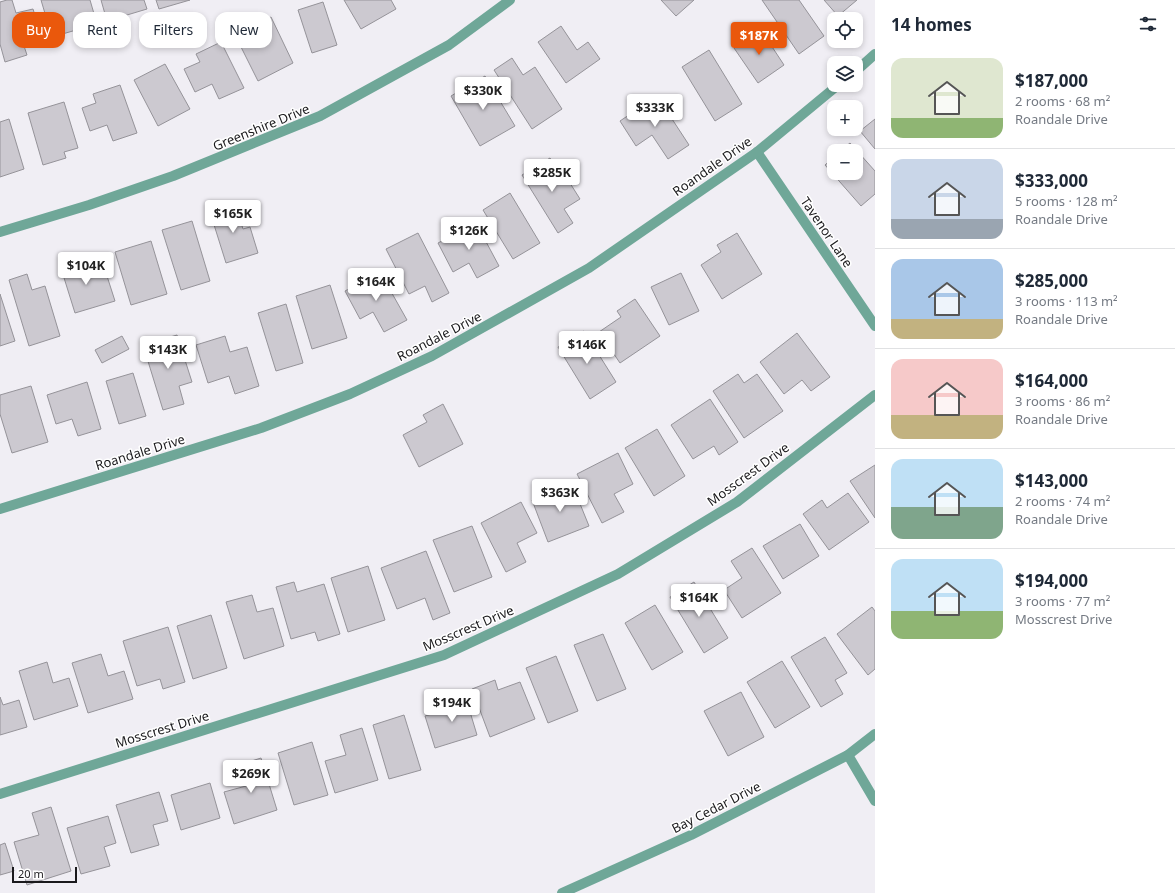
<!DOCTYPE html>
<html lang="en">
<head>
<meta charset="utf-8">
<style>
  body { margin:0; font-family:"Noto Sans",sans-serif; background:#f2f2f3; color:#1f2937; height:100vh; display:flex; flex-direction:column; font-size:15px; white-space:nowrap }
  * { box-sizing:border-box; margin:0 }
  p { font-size:13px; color:#747a83 }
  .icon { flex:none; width:22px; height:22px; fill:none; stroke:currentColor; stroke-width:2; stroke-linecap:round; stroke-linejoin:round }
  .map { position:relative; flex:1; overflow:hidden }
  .side { display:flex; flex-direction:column; background:#fff; width:300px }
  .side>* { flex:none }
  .top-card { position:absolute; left:12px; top:12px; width:380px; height:36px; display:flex; gap:8px }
  .fabs { position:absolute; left:827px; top:12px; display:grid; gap:8px }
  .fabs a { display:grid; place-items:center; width:36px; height:36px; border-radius:8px; background:#fff; box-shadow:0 2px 6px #0003; font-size:20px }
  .scale { position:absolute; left:12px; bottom:10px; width:65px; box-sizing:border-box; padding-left:4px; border:2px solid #1a191c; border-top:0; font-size:11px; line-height:14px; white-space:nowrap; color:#1a191c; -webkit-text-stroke:3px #fff; paint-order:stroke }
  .price { position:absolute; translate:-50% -34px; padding:0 9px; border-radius:4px; background:#fff; color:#222; font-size:13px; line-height:26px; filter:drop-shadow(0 1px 2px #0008) }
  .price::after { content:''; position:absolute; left:50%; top:24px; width:12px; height:9px; margin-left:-6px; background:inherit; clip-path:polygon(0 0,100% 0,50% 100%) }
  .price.active { background:#ea580c; color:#fff }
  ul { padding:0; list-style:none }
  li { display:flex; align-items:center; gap:12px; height:100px; padding:0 16px }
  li+li { border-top:1px solid #e0e1e3 }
  li span { display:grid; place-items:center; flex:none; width:112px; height:80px; border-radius:12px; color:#555 }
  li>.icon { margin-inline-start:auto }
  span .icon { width:48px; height:48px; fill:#fffc; stroke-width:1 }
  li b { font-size:17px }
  h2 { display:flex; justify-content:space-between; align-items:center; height:48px; padding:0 16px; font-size:17px }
  .tag { padding:0 14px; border-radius:12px; background:#fff; box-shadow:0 2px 6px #0003; font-size:14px; line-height:36px }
  .tag.active { background:#ea580c; color:#fff }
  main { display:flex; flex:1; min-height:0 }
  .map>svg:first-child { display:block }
  .building { fill:#ccc9d0; stroke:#959399 }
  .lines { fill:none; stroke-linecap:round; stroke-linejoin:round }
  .minor { stroke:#6fa798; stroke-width:10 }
  .labels { text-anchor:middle; stroke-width:3; stroke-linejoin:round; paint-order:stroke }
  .street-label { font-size:13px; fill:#1a191c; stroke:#fff }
</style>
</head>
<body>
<main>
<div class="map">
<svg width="875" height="893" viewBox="0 0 875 893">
  <rect width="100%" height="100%" fill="#f0eef4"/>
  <g class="building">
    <path d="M7 0H12L16 13 33 9 43 41 24 46 27 55 5 62 0 44V2Z"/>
    <path d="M41 0H90L97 24 52 37Z"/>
    <path d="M101 0H144L147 9 107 21Z"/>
    <path d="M156 0H190L159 9Z"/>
    <path d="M344 0H391L396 9 361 29Z"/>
    <path d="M661 0H694L676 16Z"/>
    <path d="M762 0H799L824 36 799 54Z"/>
    <path d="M824 0H857L838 16Z"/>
    <path d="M323 2 337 45 312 53 298 10Z"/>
    <path d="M271 17 293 63 258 81 235 35Z"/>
    <path d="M561 26 577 50 588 42 600 59 566 83 538 42Z"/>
    <path d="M761 30 784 65 758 83 734 48Z"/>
    <path d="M221 42 244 88 219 99 212 84 195 92 184 69 200 62 196 54Z"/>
    <path d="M709 50 742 104 715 121 682 67Z"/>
    <path d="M512 58 523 75 535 67 562 109 532 129 494 70Z"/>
    <path d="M165 64 190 109 158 126 134 80Z"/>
    <path d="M485 76 515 126 480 146 451 96Z"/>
    <path d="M120 85 137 133 113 141 107 125 90 131 82 108 96 103 93 94Z"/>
    <path d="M657 96 689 145 668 159 652 135 636 146 620 121Z"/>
    <path d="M64 102 78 148 64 152 66 158 43 165 28 113Z"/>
    <path d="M9 119 24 169 0 177V122Z"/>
    <path d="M875 119V149L860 131Z"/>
    <path d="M850 143 875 171V194L861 206 825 165 834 157V173H856V151H840Z"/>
    <path d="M550 158 560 174 563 172 580 199 564 209 573 223 558 233 522 175Z"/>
    <path d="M510 193 540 243 513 259 483 210Z"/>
    <path d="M235 204 243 229 250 227 258 253 226 263 210 212Z"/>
    <path d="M192 221 210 281 181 290 162 230Z"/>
    <path d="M476 223 499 266 477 278 469 263 453 272 438 243Z"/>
    <path d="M418 233 449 293 432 302 425 286 409 294 386 249Z"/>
    <path d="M737 233 762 274 722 299 701 265 721 252 717 245Z"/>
    <path d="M151 241 167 294 131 305 115 252Z"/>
    <path d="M88 257 94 277 106 273 115 301 75 313 60 265Z"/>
    <path d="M380 272 407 320 384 332 373 312 360 319 345 291Z"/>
    <path d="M681 273 699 311 669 325 651 287Z"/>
    <path d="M27 274 32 290 45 286 60 336 29 346 9 280Z"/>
    <path d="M330 285 347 338 312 349 296 296Z"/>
    <path d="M0 294 15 341 0 346Z"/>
    <path d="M635 299 660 336 620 363 599 332 621 317 617 311Z"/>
    <path d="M286 304 303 363 276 371 258 313Z"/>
    <path d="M584 331 616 382 590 399 558 347Z"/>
    <path d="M797 333 830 377 811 391 802 380 784 394 760 362Z"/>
    <path d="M177 335 192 382 179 386 184 404 163 410 143 345Z"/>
    <path d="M122 336 129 349 102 363 95 350Z"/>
    <path d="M225 336 230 352 247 347 259 386 235 394 229 376 208 383 196 345Z"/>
    <path d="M133 373 146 416 119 424 106 381Z"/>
    <path d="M738 374 744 383 757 374 783 411 744 438 713 391Z"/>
    <path d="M87 382 101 429 78 436 72 419 56 424 47 395Z"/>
    <path d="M31 386 48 442 12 453 0 414V395Z"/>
    <path d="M710 399 738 442 719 455 714 446 693 459 671 425Z"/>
    <path d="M443 404 463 444 419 467 403 435 427 422 423 415Z"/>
    <path d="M657 429 685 476 654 496 625 448Z"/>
    <path d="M618 453 633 484 614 494 624 512 602 523 577 474Z"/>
    <path d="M875 465V518L850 481Z"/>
    <path d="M572 484 589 526 548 542 532 500Z"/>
    <path d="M848 493 869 522 829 550 803 514 822 500 827 508Z"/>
    <path d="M521 502 537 533 517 543 526 562 506 572 481 523Z"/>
    <path d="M800 524 819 556 783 579 763 546Z"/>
    <path d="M472 526 492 577 454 592 433 540Z"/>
    <path d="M752 548 781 593 742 618 724 590 742 578 731 561Z"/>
    <path d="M426 551 450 613 433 620 425 598 397 609 381 568Z"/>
    <path d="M368 566 385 620 348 632 331 578Z"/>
    <path d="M294 582 297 592 324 584 340 634 318 641 315 632 291 639 276 587Z"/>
    <path d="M694 582 728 638 704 653 670 597Z"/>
    <path d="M252 595 257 612 273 608 284 646 244 659 226 602Z"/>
    <path d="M655 605 683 652 652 670 625 623Z"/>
    <path d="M872 607 875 611V669L868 675 837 634Z"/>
    <path d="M211 615 227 668 193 679 177 626Z"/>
    <path d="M168 627 185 682 163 689 160 679 137 686 123 641Z"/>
    <path d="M603 634 626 689 597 701 574 645Z"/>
    <path d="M825 637 847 673 835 680 843 694 821 707 791 657Z"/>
    <path d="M101 654 108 676 124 671 133 699 88 713 72 663Z"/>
    <path d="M556 656 578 711 548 723 526 668Z"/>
    <path d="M782 661 810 707 775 728 747 682Z"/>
    <path d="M47 662 53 683 69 678 78 706 34 720 19 671Z"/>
    <path d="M495 680 498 690 520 682 535 719 490 737 472 689Z"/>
    <path d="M464 692 477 735 435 748 425 716 452 708 449 697Z"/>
    <path d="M741 692 764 737 728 756 704 711Z"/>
    <path d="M0 697 3 705 19 700 27 727 0 735Z"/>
    <path d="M404 715 421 770 389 779 373 725Z"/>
    <path d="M362 728 378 780 335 793 325 761 346 755 340 735Z"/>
    <path d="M312 742 328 795 294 805 278 753Z"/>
    <path d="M261 758 277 810 234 824 224 792 246 786 239 765Z"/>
    <path d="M210 783 220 818 181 830 171 795Z"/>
    <path d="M159 792 168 821 153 825 159 845 131 853 116 805Z"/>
    <path d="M51 807 71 871 27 885 14 842 39 835 32 813Z"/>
    <path d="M108 816 116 843 104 847 110 866 81 874 67 828Z"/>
    <path d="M5 843 14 871 0 875V845Z"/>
  </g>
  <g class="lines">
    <g class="minor">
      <path d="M856 71 875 54"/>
      <path d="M757 152 875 326"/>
      <path d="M0 232 89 205 173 176 320 116 449 45 510 0"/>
      <path d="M0 509 261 428 350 394 432 356 589 268 757 152 838 85"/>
      <path d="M848 755 875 801"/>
      <path d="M0 794 444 655 618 574 737 502 875 395"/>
      <path d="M562 893 691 835 848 755 875 734"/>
    </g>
  </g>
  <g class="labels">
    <g class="street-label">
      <text transform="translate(261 127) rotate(-22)" y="5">Greenshire Drive</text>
      <text transform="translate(712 166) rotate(-35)" y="5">Roandale Drive</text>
      <text transform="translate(827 232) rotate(56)" y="5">Tavenor Lane</text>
      <text transform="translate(439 336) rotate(-27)" y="5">Roandale Drive</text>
      <text transform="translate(140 452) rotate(-17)" y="5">Roandale Drive</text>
      <text transform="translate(748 474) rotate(-36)" y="5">Mosscrest Drive</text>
      <text transform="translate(468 628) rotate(-23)" y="5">Mosscrest Drive</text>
      <text transform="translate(162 729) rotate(-17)" y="5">Mosscrest Drive</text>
      <text transform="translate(716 807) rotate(-27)" y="5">Bay Cedar Drive</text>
    </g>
  </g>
</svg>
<div class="fabs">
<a><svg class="icon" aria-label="locate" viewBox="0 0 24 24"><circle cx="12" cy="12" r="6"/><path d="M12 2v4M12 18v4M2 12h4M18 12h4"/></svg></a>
<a><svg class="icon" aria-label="layers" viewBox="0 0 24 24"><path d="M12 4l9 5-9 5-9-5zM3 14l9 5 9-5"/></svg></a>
<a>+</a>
<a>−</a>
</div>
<div class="scale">20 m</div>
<b class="price active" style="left:759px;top:56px">$187K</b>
<b class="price" style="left:483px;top:111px">$330K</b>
<b class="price" style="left:655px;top:128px">$333K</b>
<b class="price" style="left:552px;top:193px">$285K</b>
<b class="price" style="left:233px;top:234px">$165K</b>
<b class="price" style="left:469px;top:251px">$126K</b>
<b class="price" style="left:86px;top:286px">$104K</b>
<b class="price" style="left:376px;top:302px">$164K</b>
<b class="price" style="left:587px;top:365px">$146K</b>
<b class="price" style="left:168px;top:370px">$143K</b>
<b class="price" style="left:560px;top:513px">$363K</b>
<b class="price" style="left:699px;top:618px">$164K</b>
<b class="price" style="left:452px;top:723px">$194K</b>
<b class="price" style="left:251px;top:794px">$269K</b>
<div class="top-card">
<a class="tag active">Buy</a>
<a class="tag">Rent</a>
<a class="tag">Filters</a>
<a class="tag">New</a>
</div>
</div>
<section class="side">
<h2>14 homes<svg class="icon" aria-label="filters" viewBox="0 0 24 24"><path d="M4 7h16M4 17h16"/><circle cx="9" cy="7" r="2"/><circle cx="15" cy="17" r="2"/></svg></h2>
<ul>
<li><span style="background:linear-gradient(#dfe7d0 75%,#8fb573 0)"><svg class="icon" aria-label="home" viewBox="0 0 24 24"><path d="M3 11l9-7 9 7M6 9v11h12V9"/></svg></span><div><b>$187,000</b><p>2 rooms · 68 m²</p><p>Roandale Drive</p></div></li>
<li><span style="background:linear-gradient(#c9d6e8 75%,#9aa5b1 0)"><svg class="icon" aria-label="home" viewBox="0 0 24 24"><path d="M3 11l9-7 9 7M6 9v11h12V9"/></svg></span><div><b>$333,000</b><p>5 rooms · 128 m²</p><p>Roandale Drive</p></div></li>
<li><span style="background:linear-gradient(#a9c7e8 75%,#c2b280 0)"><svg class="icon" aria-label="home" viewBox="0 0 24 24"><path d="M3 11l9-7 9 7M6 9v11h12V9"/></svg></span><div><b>$285,000</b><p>3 rooms · 113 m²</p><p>Roandale Drive</p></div></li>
<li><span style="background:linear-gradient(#f6c9c9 70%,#c2b280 0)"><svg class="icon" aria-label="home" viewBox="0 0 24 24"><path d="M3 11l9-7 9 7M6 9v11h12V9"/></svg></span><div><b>$164,000</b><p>3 rooms · 86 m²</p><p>Roandale Drive</p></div></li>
<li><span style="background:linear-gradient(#bfe0f5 60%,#7fa58c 0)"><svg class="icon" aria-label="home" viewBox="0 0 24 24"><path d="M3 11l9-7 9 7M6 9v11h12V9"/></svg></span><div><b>$143,000</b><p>2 rooms · 74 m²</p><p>Roandale Drive</p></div></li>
<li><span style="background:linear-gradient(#bfe0f5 65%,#8fb573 0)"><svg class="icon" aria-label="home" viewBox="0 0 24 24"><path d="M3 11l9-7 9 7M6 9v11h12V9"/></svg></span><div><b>$194,000</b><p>3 rooms · 77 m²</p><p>Mosscrest Drive</p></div></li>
</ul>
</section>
</main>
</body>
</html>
